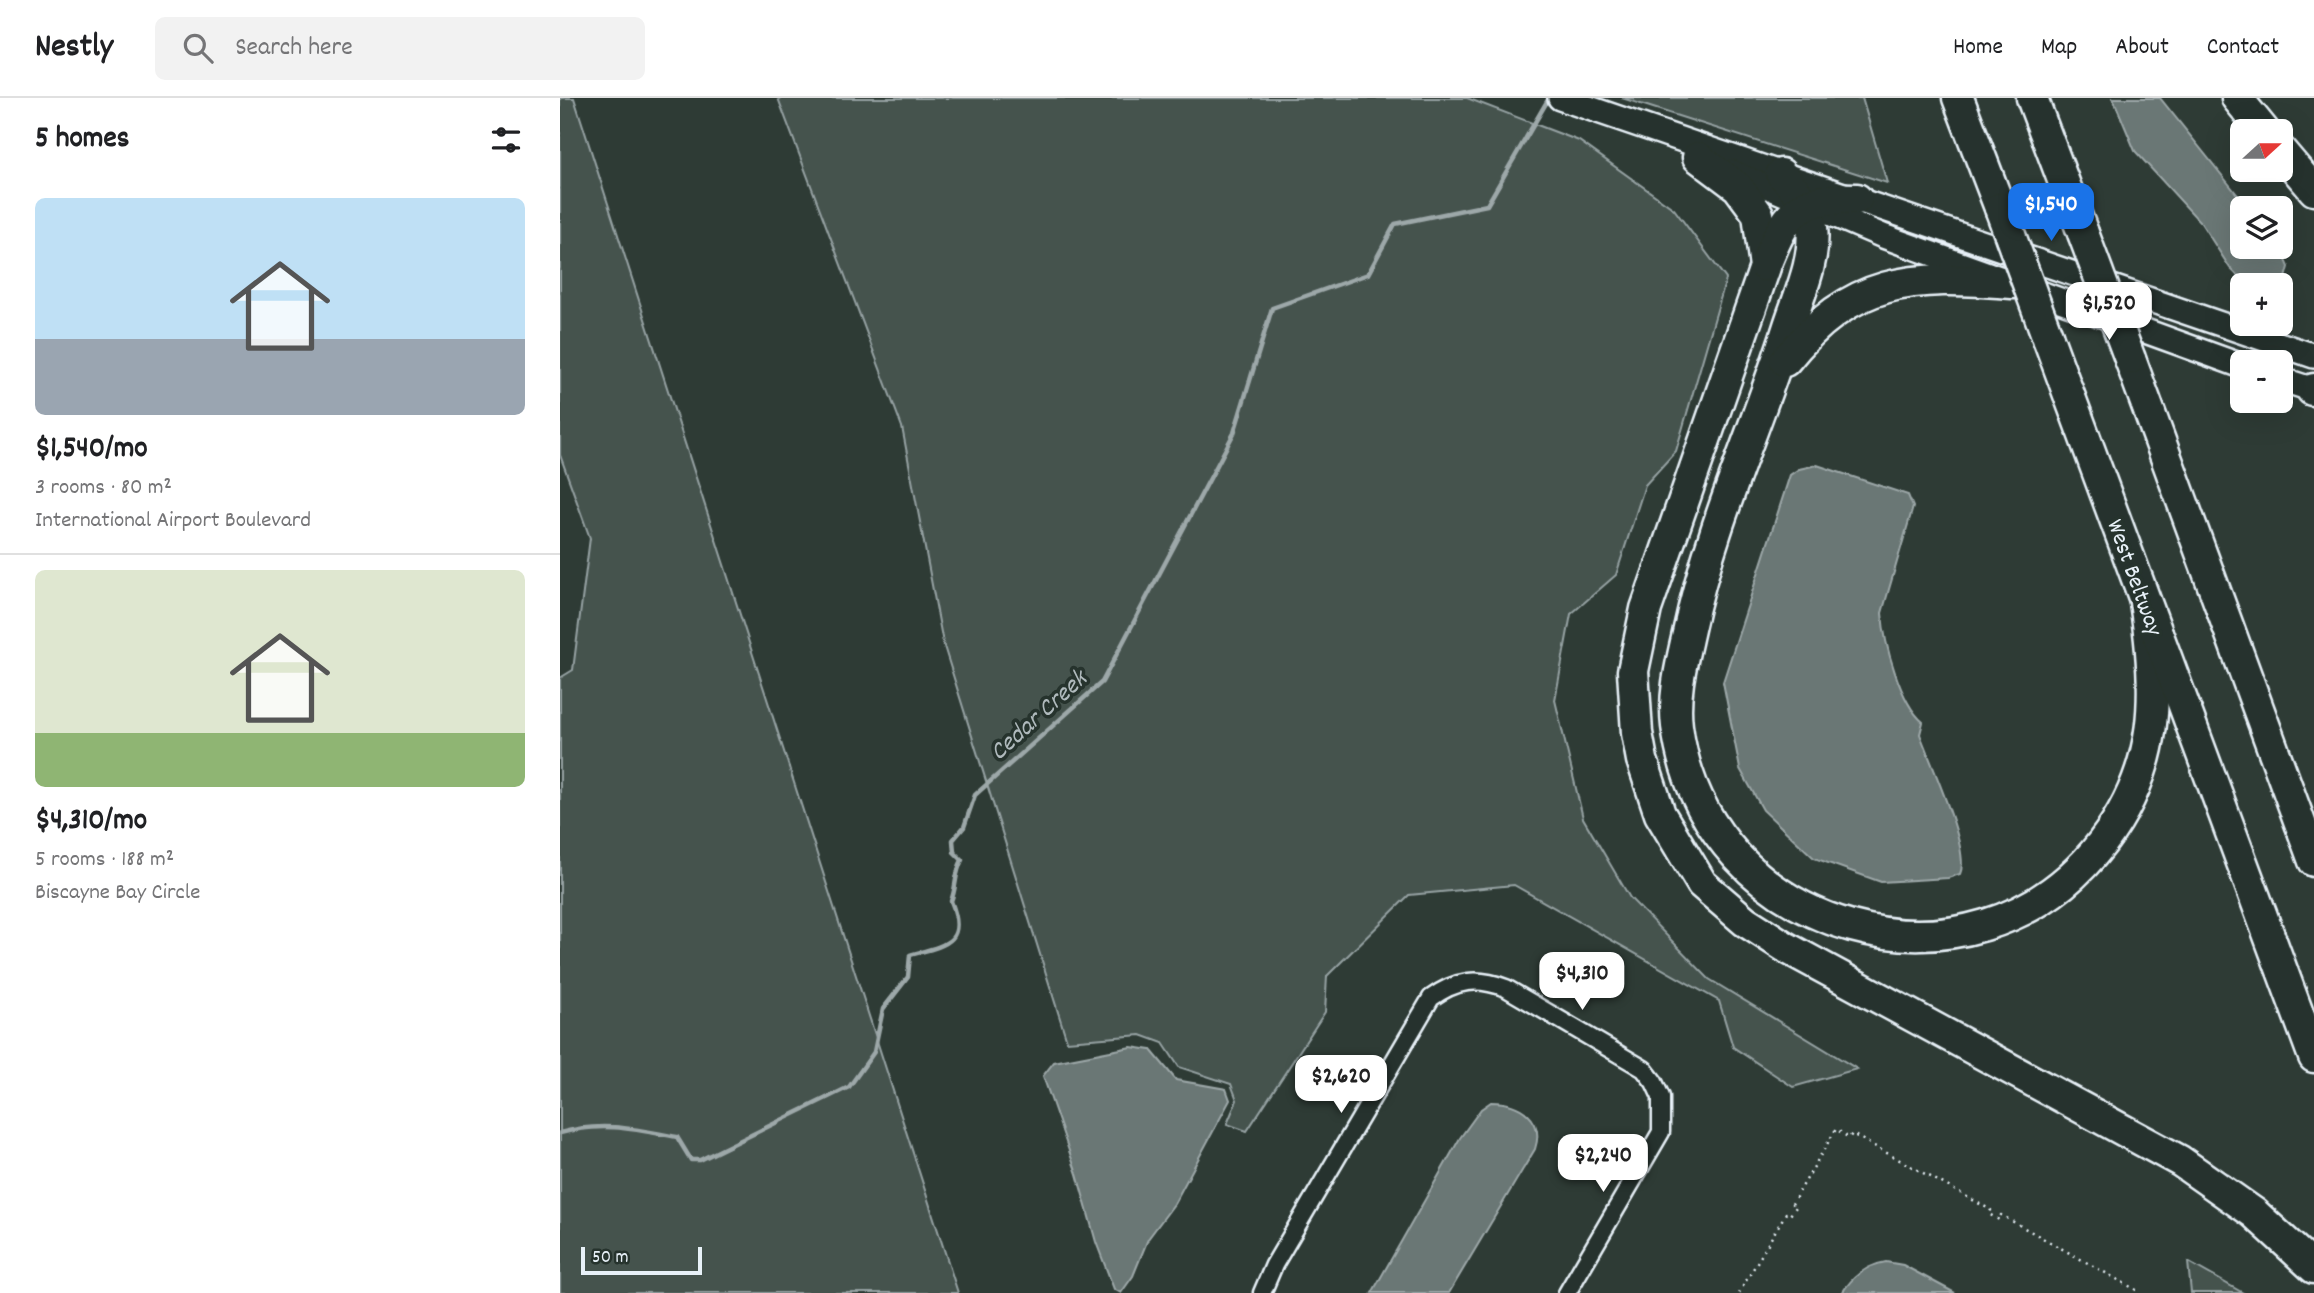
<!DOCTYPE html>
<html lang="en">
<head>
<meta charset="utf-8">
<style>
  body { margin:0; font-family:Dekko,sans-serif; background:#f2f2f2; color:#202124; height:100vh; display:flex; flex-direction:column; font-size:26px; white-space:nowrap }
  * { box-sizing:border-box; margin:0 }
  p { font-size:23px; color:#757577 }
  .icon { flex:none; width:38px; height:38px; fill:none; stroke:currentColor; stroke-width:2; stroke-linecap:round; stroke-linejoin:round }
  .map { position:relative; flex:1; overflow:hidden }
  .sheet { display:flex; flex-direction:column; background:#fff; width:560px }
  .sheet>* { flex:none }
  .needle { width:46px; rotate:69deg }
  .fabs { position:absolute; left:1670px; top:21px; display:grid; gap:14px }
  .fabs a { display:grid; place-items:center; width:63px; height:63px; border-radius:10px; background:#fff; box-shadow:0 7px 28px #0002; font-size:35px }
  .scale { position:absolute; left:21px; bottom:18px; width:121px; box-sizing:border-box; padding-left:7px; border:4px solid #e8f1f8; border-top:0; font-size:19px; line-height:24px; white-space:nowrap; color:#e8f1f8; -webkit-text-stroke:5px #26332d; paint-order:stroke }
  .price { position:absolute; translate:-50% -60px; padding:0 16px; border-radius:14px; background:#fff; color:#222; font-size:23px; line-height:46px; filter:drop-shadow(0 2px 4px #0008) }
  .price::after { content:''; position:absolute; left:50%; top:42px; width:21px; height:16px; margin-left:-10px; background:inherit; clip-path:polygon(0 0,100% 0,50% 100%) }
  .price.on { background:#1a73e8; color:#fff }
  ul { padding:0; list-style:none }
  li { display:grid; align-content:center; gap:14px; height:371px; padding:0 35px }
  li+li { border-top:2px solid #e0e0e0 }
  li span { display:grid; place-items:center; height:217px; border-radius:10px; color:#555 }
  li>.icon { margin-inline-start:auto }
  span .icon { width:126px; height:126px; fill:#fffc; stroke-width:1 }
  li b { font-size:30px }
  h2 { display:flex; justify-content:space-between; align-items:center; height:84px; padding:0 35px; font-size:30px }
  header { display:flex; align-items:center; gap:42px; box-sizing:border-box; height:98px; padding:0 35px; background:#fff; border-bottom:2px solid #e0e0e0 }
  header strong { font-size:33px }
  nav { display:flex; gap:38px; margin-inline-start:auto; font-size:24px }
  .search { width:490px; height:63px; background:#f2f2f2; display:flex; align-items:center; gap:18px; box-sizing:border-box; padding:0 24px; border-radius:10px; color:#757577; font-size:26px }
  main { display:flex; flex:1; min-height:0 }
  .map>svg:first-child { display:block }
  .green { fill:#45524e; stroke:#96a2a3; stroke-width:2 }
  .water { fill:#6b7775; stroke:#9da8a9; stroke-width:2 }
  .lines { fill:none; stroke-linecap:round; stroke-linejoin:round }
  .stream { stroke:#9da8a9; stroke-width:4.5 }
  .street-casing { stroke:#e8f1f8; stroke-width:21 }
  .secondary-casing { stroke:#e8f1f8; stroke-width:28 }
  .highway-casing { stroke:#e8f1f8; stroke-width:35 }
  .path { stroke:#e8f1f8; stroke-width:2.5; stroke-dasharray:2 5; stroke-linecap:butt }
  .street { stroke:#26332d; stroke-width:16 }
  .secondary { stroke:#26332d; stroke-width:23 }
  .highway { stroke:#26332d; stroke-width:30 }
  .highway-bridge-casing { stroke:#e8f1f8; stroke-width:35; stroke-linecap:butt }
  .highway-bridge { stroke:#26332d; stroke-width:30 }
  .labels { text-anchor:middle; stroke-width:7; stroke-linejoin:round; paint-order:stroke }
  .street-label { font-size:24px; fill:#e8f1f8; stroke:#26332d }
  .water-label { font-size:26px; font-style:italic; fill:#b0babd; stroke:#26332d }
</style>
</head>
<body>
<header>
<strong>Nestly</strong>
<div class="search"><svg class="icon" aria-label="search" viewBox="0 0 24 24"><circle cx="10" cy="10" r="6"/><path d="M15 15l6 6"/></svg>Search here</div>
<nav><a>Home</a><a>Map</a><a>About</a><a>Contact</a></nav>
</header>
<main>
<section class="sheet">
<h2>5 homes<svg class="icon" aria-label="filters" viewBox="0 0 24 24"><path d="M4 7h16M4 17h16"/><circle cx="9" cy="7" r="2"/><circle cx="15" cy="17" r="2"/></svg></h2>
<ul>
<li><span style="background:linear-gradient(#bfe0f5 65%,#9aa5b1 0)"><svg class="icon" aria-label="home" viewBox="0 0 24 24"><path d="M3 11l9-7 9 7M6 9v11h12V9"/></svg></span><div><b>$1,540/mo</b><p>3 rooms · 80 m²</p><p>International Airport Boulevard</p></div></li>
<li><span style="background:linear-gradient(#dfe7d0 75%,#8fb573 0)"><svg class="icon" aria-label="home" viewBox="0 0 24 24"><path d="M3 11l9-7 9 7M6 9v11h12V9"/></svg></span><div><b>$4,310/mo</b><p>5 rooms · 188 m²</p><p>Biscayne Bay Circle</p></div></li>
</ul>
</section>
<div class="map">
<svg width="1754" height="1195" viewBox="0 0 1754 1195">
  <rect width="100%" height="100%" fill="#2e3b35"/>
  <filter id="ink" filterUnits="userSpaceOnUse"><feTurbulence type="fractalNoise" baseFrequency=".0143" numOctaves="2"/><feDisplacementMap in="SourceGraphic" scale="14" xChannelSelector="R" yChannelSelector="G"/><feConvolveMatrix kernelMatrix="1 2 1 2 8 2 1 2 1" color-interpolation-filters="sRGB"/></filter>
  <g filter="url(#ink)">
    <g class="green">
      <path d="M0 0H14L398 1195H0V580L13 572 30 440 0 357Z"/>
      <path d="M218 0H907L1019 43 1114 111 1166 181 1116 353 1085 387 1056 477 1011 516 995 602 1023 720 1070 800 1149 881 1297 971 1233 989 1173 949 1159 903 954 787 849 797 767 878 765 914 687 1033 667 1026 677 1002 671 986 619 969 603 945 581 937 507 943 383 545 342 329Z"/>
      <path d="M1062 0H1302L1327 85Z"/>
      <path d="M1628 1164 1683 1195H1631Z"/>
    </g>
    <g class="water">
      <path d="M1553 0H1600L1688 110H1682V149L1720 148 1729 169 1726 180 1709 187H1693L1684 184 1670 170 1641 125 1575 53Z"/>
      <path d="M1257 367 1348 397 1353 409 1322 515C1324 545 1340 605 1363 624L1360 636C1370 664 1411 752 1400 776L1388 780 1321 784 1254 760 1203 712 1180 671 1163 584 1230 377 1239 371Z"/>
      <path d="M571 949 591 952 616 982 666 991 670 1002 614 1106 588 1141 573 1178 561 1195 554 1191 536 1144 517 1076 483 978 494 964Z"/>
      <path d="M931 1004C960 1004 985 1021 975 1051L889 1195H812L900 1040 921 1011Z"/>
      <path d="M1326 1164 1343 1167 1395 1195H1282C1293 1178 1306 1167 1326 1164Z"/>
    </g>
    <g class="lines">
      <path class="stream" d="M0 1035C41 1023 75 1031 117 1039L131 1062H140L289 989 314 954 323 911 348 879 350 857C386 847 408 845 391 803 397 788 394 777 402 762L394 754 393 742 404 729 415 697 542 584 674 335 712 210 808 176 835 126 927 107 989 0"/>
      <g class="street-casing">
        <path id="street" d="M702 1195 714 1167 871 900C896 882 917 879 946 890L1084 971 1094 984 1101 999V1034L1007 1195"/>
      </g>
      <g class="secondary-casing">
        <g id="secondary">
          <path d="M1000 0 1754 258"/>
          <path d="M1171 73 1323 138 1682 268"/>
          <path d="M1720 281 1754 292"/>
        </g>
      </g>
      <g class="highway-casing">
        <g id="highway">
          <path d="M1398 0 1440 110"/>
          <path d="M1472 0 1523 135"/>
          <path d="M1677 0 1704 33"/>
          <path d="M1720 52 1754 92"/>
          <path d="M1138 59 1178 89 1198 116 1205 169 1086 511 1073 573 1077 635 1082 662 1100 716 1142 786 1185 823 1227 850 1620 1063 1694 1115 1754 1170"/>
          <path d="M1221 76C1236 93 1249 105 1252 129 1256 163 1238 199 1228 231 1196 331 1151 427 1129 531 1122 563 1113 595 1117 628 1144 837 1413 913 1542 745 1600 669 1599 595 1585 504"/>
          <path d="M1205 168C1226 115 1236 98 1297 101"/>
          <path d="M1488 240 1754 959"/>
          <path d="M1570 261 1754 763"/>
          <path d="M1225 263C1292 179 1351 177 1452 185"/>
          <path d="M1752 292 1754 291"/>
        </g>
      </g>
      <path class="path" d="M1179 1195 1226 1115 1230 1117 1236 1109 1232 1106 1276 1031 1289 1040 1292 1036 1431 1112 1429 1116 1439 1122 1441 1117 1580 1194"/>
      <use href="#street" class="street"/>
      <use href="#secondary" class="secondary"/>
      <use href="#highway" class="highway"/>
      <g class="highway-bridge-casing">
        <g id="highway-bridge">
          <path d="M1440 110 1488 240"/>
          <path d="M1523 135 1570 261"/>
        </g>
      </g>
      <use href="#highway-bridge" class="highway-bridge"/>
    </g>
  </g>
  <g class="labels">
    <g class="street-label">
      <text transform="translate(1576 479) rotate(70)" y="8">West Beltway</text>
    </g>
    <g class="water-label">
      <text transform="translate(477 616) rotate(-42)" y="9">Cedar Creek</text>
    </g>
  </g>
</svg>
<div class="fabs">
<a><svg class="needle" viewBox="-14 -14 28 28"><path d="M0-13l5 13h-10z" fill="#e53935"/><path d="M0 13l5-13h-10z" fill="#757577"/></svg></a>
<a><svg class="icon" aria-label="layers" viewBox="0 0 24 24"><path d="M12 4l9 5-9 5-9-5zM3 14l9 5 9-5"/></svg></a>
<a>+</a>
<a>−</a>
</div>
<div class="scale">50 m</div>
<b class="price on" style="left:1491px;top:145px">$1,540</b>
<b class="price" style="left:1549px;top:244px">$1,520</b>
<b class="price" style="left:1022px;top:914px">$4,310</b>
<b class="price" style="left:781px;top:1017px">$2,620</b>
<b class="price" style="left:1043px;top:1096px">$2,240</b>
</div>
</main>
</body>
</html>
